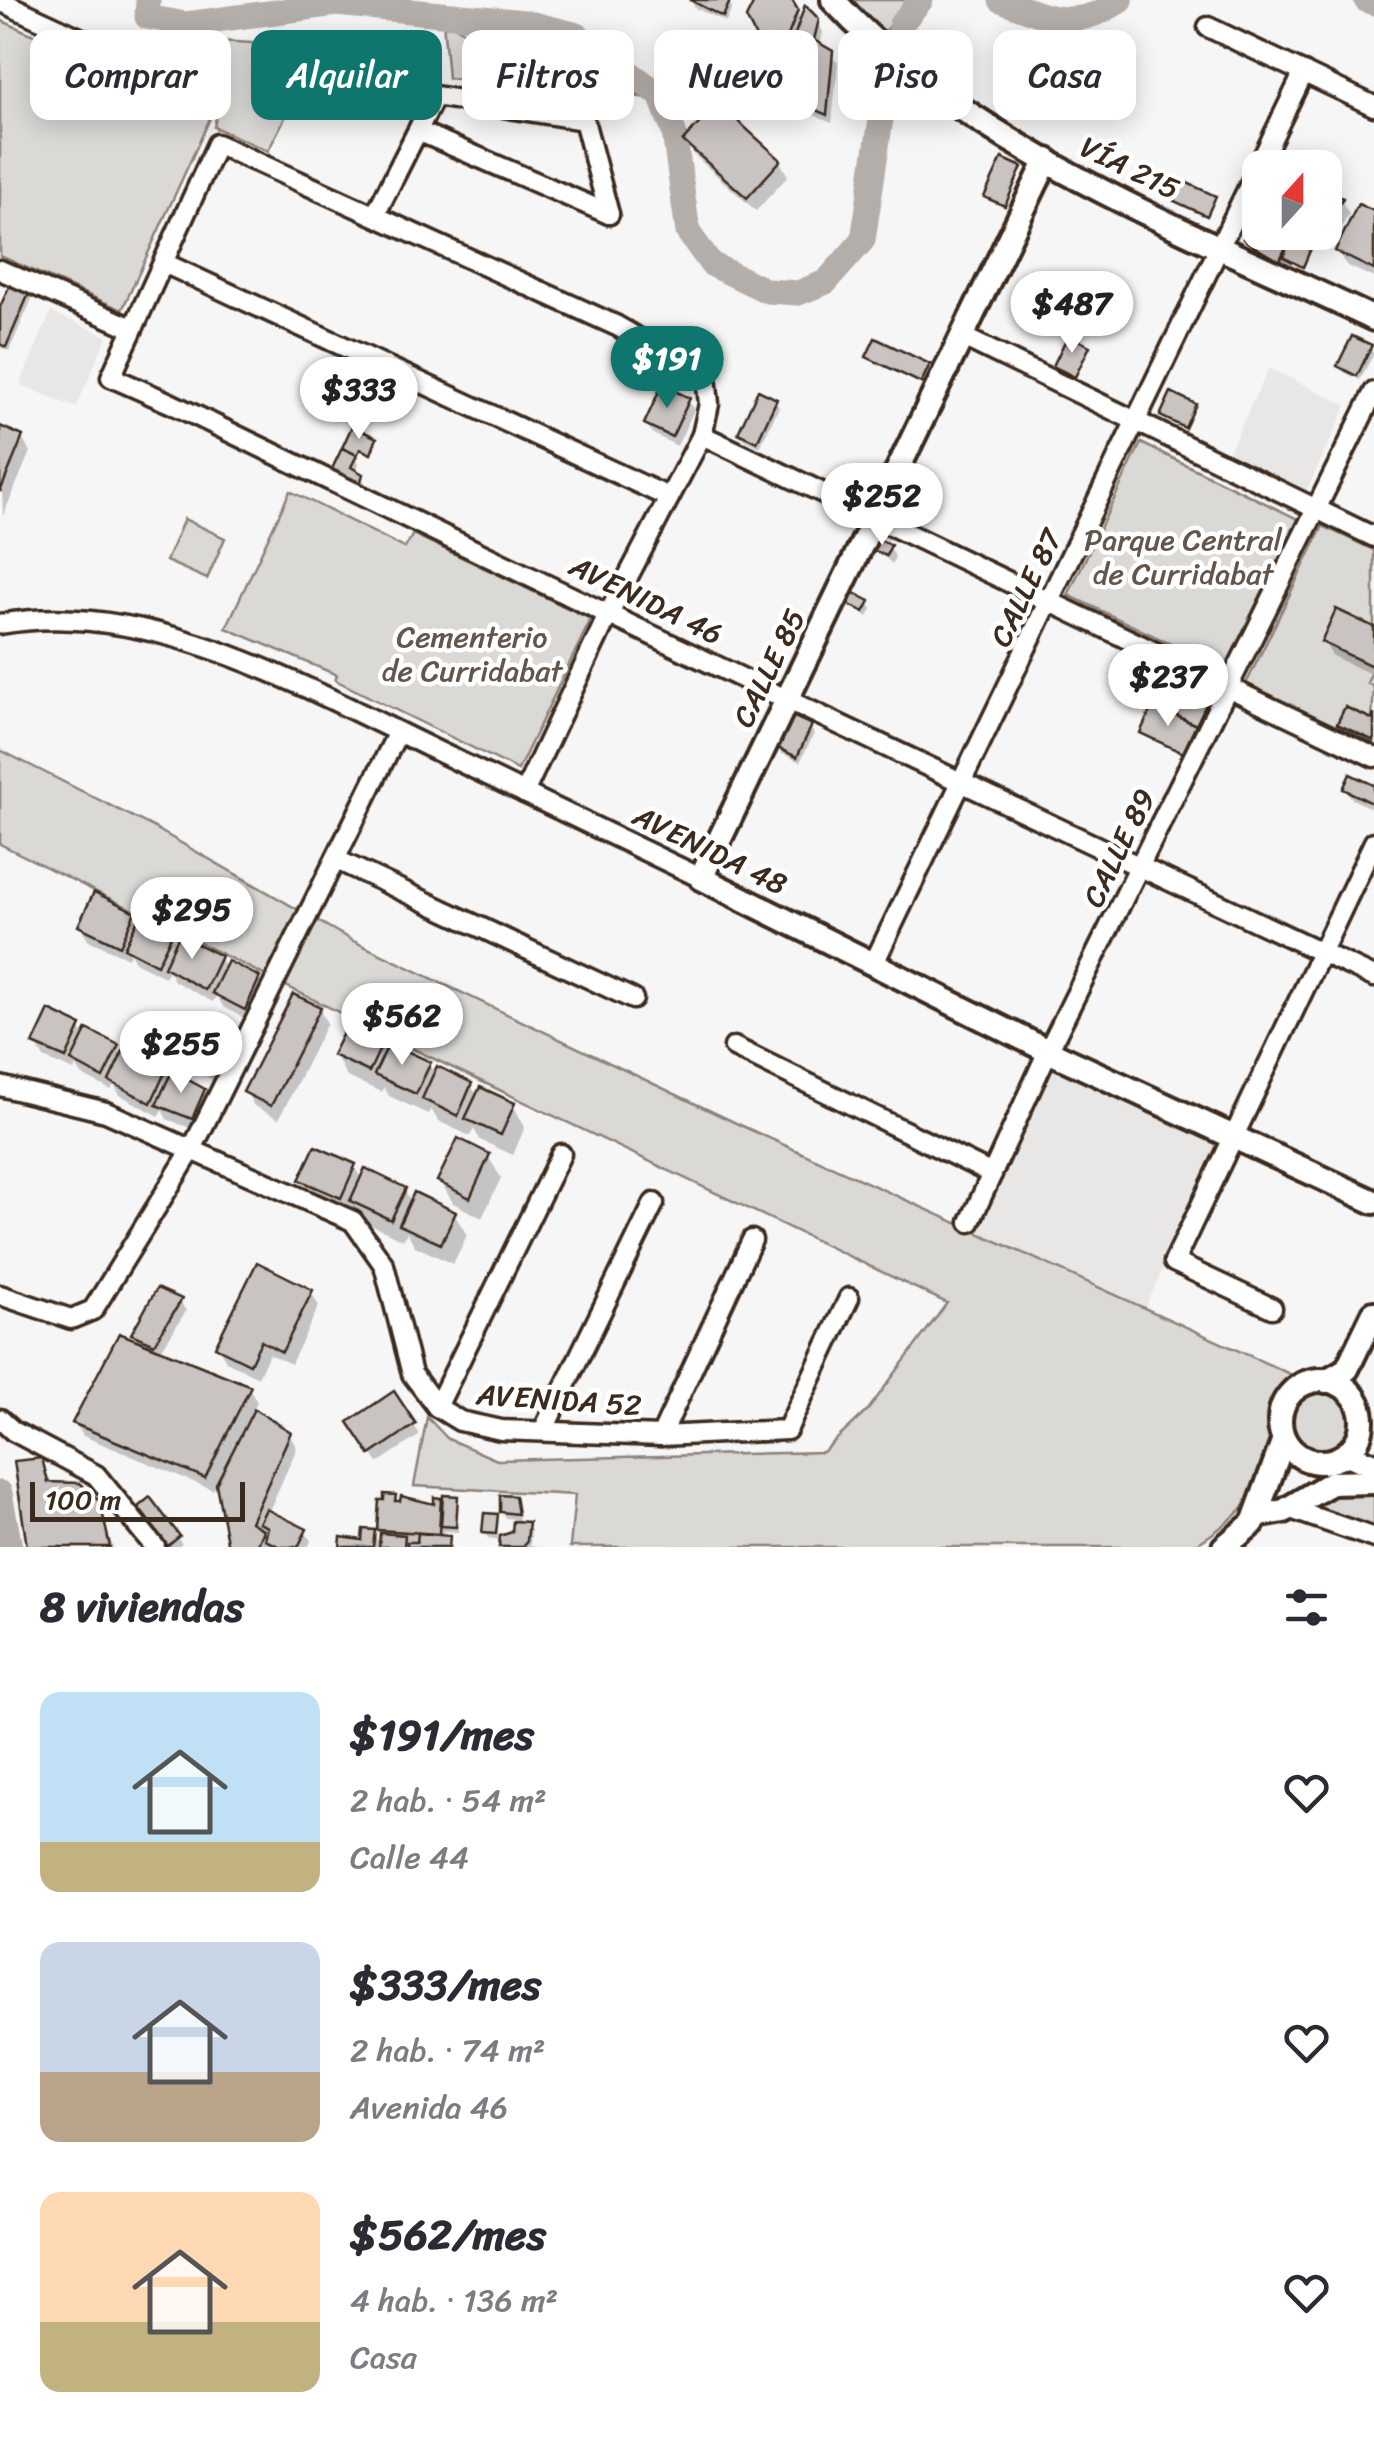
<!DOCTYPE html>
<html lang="es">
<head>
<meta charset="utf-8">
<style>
  body { margin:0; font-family:Sriracha,sans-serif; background:#f2f2f3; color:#2b2b33; height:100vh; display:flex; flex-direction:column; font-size:38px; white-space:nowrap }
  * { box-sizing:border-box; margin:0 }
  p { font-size:32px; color:#7c7c81 }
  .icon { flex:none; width:55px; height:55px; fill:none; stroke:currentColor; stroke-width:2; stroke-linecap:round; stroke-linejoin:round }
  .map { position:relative; height:1547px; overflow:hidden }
  .sheet { display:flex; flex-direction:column; background:#fff; flex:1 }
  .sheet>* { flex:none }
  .banner { position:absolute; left:30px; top:30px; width:1315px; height:90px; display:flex; gap:20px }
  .needle { width:65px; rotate:21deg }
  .tools { position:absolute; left:1242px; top:150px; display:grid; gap:20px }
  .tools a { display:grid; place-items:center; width:100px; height:100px; border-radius:20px; background:#fff; box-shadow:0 5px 25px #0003; font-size:50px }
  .scale { position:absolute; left:30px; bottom:25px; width:215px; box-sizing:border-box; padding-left:10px; border:5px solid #3b2a1e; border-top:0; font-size:28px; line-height:35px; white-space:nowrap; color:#3b2a1e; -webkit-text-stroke:8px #fff; paint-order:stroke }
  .price { position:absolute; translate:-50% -85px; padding:0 22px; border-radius:35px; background:#fff; color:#222; font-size:32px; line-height:65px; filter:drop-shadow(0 2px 5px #0008) }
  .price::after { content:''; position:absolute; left:50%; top:60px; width:30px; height:22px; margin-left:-15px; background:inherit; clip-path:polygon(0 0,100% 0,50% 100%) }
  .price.current { background:#0f766e; color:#fff }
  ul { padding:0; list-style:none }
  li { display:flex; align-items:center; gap:30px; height:250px; padding:0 40px }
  li span { display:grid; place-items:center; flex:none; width:280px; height:200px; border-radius:20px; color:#555 }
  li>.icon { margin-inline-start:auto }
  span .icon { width:120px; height:120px; fill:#fffc; stroke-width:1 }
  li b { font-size:42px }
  h2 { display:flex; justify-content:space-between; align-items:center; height:120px; padding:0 40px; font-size:42px }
  .chip { padding:0 35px; border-radius:20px; background:#fff; box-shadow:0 5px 25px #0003; font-size:35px; line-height:90px }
  .chip.current { background:#0f766e; color:#fff }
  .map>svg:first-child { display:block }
  .built { fill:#e9e7e6 }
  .green { fill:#dbd9d6; stroke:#8b827a; stroke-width:2.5 }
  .shadow { fill:#0003 }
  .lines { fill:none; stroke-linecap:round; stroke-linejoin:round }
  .river { stroke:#b4aeaa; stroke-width:25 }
  .building { fill:#c9c3c1; stroke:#3b2a1e; stroke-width:2.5 }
  .minor-casing { stroke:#3b2a1e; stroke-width:25 }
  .major-casing { stroke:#3b2a1e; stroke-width:30 }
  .minor { stroke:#fff; stroke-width:18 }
  .major { stroke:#fff; stroke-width:22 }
  .labels { text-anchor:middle; stroke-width:9; stroke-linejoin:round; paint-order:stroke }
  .street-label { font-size:30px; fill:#3b2a1e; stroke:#fff }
  .park-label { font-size:30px; fill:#63564c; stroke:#fff }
</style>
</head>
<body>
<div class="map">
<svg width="1374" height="1547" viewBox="0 0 1374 1547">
  <rect width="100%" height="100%" fill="#f7f6f6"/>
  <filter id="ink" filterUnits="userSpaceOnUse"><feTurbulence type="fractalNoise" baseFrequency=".01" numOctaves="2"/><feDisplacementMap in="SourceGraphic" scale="20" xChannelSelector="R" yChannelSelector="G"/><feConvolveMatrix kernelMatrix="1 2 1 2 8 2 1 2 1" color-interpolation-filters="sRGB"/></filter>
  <g filter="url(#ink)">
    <g class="built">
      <path d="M51 312 107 336 76 408 20 384Z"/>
      <path d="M1269 368 1347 405 1306 492 1227 455Z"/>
      <path d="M1056 1063 1223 1140 1144 1310 977 1234Z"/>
    </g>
    <g class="green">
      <path d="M853 0H906L884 34Z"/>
      <path d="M0 20 212 114 122 310 0 256Z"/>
      <path d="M443 21 472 35 522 34 572 48 641 97 448 78Z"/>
      <path d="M169 38 252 43 299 90 268 151 214 127 218 106 153 78Z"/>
      <path d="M1141 443 1298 519 1248 622 1253 636 1239 642 1225 670 1068 595Z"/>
      <path d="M290 491 405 548 413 534 591 619 518 770 335 680 337 675 226 628Z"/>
      <path d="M184 519 225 538 207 579 166 561Z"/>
      <path d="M1323 526 1374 550V627L1337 610 1374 667 1367 683 1374 687 1372 719 1345 707 1337 723 1374 741V745L1246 684Z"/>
      <path d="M0 750 153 827 353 941 738 1124 1301 1379C1257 1402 1283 1453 1257 1490 1241 1514 1217 1532 1192 1547H570L575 1495 414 1486 427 1417 448 1439 497 1460 823 1452 868 1410 947 1303 407 1046 0 844Z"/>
      <circle cx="1321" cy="1421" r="34"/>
      <path d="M1374 1481V1532L1308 1515 1311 1495Z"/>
    </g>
    <g class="shadow">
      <path d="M728 0 732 9 726 22 695 8 692 2Z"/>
      <path d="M758 0H789L802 21H817L823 32 820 46 838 63 832 123 783 102 778 91 781 80 748 18Z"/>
      <path d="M718 106 780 162 788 176 756 211 694 155 686 141Z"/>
      <path d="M1325 193 1341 200 1349 214 1331 245 1317 238 1304 267 1293 262 1287 274 1254 254 1246 239 1260 211V232H1325Z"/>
      <path d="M1374 214V278L1346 265 1338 251Z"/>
      <path d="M28 293 32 299 9 351 0 347V314Z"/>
      <path d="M1370 347 1374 353 1360 380 1344 372 1340 366Z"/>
      <path d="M688 400 694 410 677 446 653 434 647 424Z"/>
      <path d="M775 401 779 407 760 447 744 439 740 433Z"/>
      <path d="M0 429 22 438 30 452 3 516Z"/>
      <path d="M353 430 376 443 372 455 362 449 358 456 353 454 359 464 355 472 365 482 363 490 334 471Z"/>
      <path d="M890 547 895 557 892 564 876 549Z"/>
      <path d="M868 603 872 609 868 617 851 604Z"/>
      <path d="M1374 630V691L1370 683 1373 675 1332 656 1324 642Z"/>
      <path d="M1209 696 1185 754 1144 735Z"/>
      <path d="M1374 720V744L1343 730 1339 724Z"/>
      <path d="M810 727 814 734 800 762 781 753 778 747Z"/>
      <path d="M1374 788V810L1352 799 1346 789Z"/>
      <path d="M133 914 139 924 171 934 177 945 220 958 226 970 258 979 267 993 253 1023 223 1007 217 995 213 1002 174 981 168 970 165 977 135 962 130 953 128 958 88 940 80 926Z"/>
      <path d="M319 1009 327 1023 279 1119 254 1106 246 1092Z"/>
      <path d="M79 1027 85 1037 117 1047 123 1057 165 1070 171 1080 204 1091 212 1105 200 1132 167 1119 162 1110 159 1116 120 1095 114 1085 111 1090 82 1075 76 1066 74 1071 44 1058 36 1044Z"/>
      <path d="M236 1033 244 1047 225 1087 195 1070 187 1056Z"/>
      <path d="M382 1042 388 1052 429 1064 436 1076 471 1085 478 1097 513 1105 525 1127 513 1155 480 1140 474 1129 470 1136 438 1121 431 1109 428 1114 389 1096 384 1087 382 1092 347 1077 335 1055Z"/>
      <path d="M488 1156 501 1178 482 1218 453 1203 440 1181Z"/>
      <path d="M354 1166 362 1180 404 1189 412 1203 454 1214 467 1235 453 1264 415 1246 407 1232 403 1240 365 1222 357 1209 353 1218 314 1202 302 1180Z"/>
      <path d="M311 1292 319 1306 291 1364 269 1354 258 1377 226 1361 218 1347Z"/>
      <path d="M180 1301 186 1311 160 1352 249 1388 257 1402 252 1411 289 1434 297 1448 268 1513 305 1531 311 1541 308 1547H231L218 1481 213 1490 83 1436 75 1423 139 1343 134 1334Z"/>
      <path d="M414 1425 420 1435 378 1463 357 1433Z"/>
      <path d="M41 1461 52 1484 98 1503 113 1547H29Z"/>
      <path d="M394 1497 398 1504 436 1507 440 1500 444 1508 456 1499 458 1532 444 1531V1537L453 1547H342L364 1542 373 1533 381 1546 380 1529Z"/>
      <path d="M514 1498 520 1524 531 1530 530 1546 539 1547H502V1540L488 1538 484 1532 496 1517 498 1539 515 1534 516 1519 506 1518 502 1512Z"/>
      <path d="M149 1501 178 1538 182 1544 178 1547H171L144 1514Z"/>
    </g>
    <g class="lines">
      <g class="river">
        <path d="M148 0 147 17 186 24 336 4 525 22 577 35 660 95 674 132 688 232 711 264 767 291 798 293 826 282 863 240 881 119 899 64 901 24 921 0"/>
        <path d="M1001 0C1049 18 1075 32 1121 0"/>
        <path d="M1366 0 1374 3"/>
        <path d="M0 1493 10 1547"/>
      </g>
    </g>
    <g class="building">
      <path d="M690 0H729L730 1 723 17Z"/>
      <path d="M755 0H792L798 10 774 72 746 18Z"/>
      <path d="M805 5 819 19 814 40 833 51 827 115 775 92Z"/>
      <path d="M718 103 781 160 747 198 683 141Z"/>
      <path d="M1002 158 1022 167 1005 206 984 197Z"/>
      <path d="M1183 181 1216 196 1207 216 1174 201Z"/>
      <path d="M1325 190 1343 198 1325 228Z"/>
      <path d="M1358 204 1374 211V270L1335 251Z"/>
      <path d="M1260 206V232H1293L1279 262 1243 239Z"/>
      <path d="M1294 232H1318L1303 267 1283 257Z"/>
      <path d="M11 282 30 291 6 347 0 344V307Z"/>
      <path d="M1068 335 1090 346 1075 377 1053 366Z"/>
      <path d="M1352 336 1372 345 1357 376 1337 366Z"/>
      <path d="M875 338 930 364 921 383 866 357Z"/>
      <path d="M662 385 690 398 672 437 644 424Z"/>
      <path d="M758 390 777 399 757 442 738 433Z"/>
      <path d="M1171 392 1196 404 1185 428 1160 416Z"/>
      <path d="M0 426 23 436 0 492Z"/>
      <path d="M352 426 377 438 371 454 360 449 357 455 342 448Z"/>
      <path d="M342 448 357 455 351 467 363 474 360 485 331 471Z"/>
      <path d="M878 539 891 545 886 556 873 550Z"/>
      <path d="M854 593 870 601 864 612 848 604Z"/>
      <path d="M1336 609 1374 627V667L1321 642Z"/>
      <path d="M1168 674 1211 694 1196 725 1153 705Z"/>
      <path d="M1153 705 1196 725 1183 753 1140 733Z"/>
      <path d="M1345 707 1372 719 1374 714V741L1337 724Z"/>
      <path d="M790 715 812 725 797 757 775 747Z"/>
      <path d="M1350 774 1374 785V804L1343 789Z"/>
      <path d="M94 892 135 912 120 946 78 926Z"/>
      <path d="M140 915 173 932 157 965 124 948Z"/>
      <path d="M179 935 221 956 205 990 164 967Z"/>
      <path d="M228 961 260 977 245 1010 212 993Z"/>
      <path d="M293 994 321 1007 271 1106 243 1092Z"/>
      <path d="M49 1010 81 1025 66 1058 33 1044Z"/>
      <path d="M204 1013 238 1031 217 1074 184 1056Z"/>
      <path d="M348 1023 384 1040 369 1072 332 1055Z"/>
      <path d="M87 1029 119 1045 103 1078 71 1061Z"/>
      <path d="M389 1043 431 1062 416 1094 374 1075Z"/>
      <path d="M125 1047 167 1068 151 1103 109 1081Z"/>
      <path d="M437 1066 472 1083 458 1116 422 1099Z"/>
      <path d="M172 1071 205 1089 192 1119 156 1105Z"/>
      <path d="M480 1087 515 1103 501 1135 465 1119Z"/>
      <path d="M458 1138 490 1154 470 1198 437 1181Z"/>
      <path d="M315 1146 356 1164 341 1198 299 1180Z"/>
      <path d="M365 1168 406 1188 391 1220 350 1201Z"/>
      <path d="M414 1192 456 1212 441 1244 399 1225Z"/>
      <path d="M257 1262 313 1290 282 1352 261 1341 250 1364 215 1347Z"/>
      <path d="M157 1288 182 1299 154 1344 131 1334Z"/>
      <path d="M119 1333 251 1386 205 1478 72 1423Z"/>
      <path d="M394 1391 416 1424 370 1455 348 1422Z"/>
      <path d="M254 1409 291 1432 251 1522 264 1530 257 1547H228L216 1484Z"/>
      <path d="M42 1458 48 1482 80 1483 100 1502 110 1547H27L14 1461Z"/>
      <path d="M384 1494 396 1495 395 1501H400L401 1496 434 1504V1497L441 1498 439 1534 377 1530 379 1500H384Z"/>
      <path d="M443 1495 458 1496 456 1527 441 1526Z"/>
      <path d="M500 1495 515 1496 518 1514 500 1512Z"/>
      <path d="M150 1497 180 1536 168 1546 138 1507Z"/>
      <path d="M266 1509 307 1529 298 1547H280L265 1540 268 1527 259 1523Z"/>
      <path d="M484 1513 498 1514 496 1534 482 1533Z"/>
      <path d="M513 1521 529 1522 527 1541 523 1547H499L500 1536 512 1532Z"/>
      <path d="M363 1529 375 1530 373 1547H340L341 1537 362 1540Z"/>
      <path d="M380 1533 405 1535 404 1547H379Z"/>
      <path d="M418 1533 450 1536 449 1547H407V1542H417Z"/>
    </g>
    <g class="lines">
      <g class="minor-casing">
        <g id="minor">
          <path d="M0 1 99 47"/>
          <path d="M1208 27 1374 106"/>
          <path d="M418 131 609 214"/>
          <path d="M375 215 435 96 584 120 609 214"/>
          <path d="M164 263 668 497"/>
          <path d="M0 270 132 328"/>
          <path d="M963 337 1374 537"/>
          <path d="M702 435 1374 757"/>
          <path d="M0 624C148 597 304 687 433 749 522 792 612 835 701 878"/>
          <path d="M524 793 609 613 702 435 709 404 706 377 617 326 217 144 111 377 170 403C570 598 972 788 1374 977"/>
          <path d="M337 860 633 999"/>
          <path d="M873 965 1304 72"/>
          <path d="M734 1047 992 1174"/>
          <path d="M0 1086 106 1112 353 1221 384 1265 412 1374 437 1407 460 1421 501 1430 661 1436 787 1430 849 1298"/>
          <path d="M970 1222 1048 1051 1374 392"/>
          <path d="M0 1295 71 1319 93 1310 191 1151 398 732"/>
          <path d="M1272 1308 1174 1262 1374 842"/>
          <path d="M437 1407 561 1154"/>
          <path d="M0 1419 13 1431 96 1475 155 1547"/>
          <path d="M544 1429 654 1203"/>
          <path d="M661 1436 752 1240"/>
          <path d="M1288 1508 1374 1538"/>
        </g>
      </g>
      <g class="major-casing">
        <g id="major">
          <path d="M833 0C970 149 1193 233 1374 319"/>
          <path d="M1047 160 701 878 1048 1051 1374 1202"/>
          <circle cx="1321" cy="1421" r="41"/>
          <path d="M1326 1381 1347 1369 1374 1313"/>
          <path d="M1346 1454 1374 1465"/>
          <path d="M1267 1514 1284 1511 1331 1483 1374 1482"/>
          <path d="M1224 1547 1253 1523 1284 1439"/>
        </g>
      </g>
      <use href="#minor" class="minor"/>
      <use href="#major" class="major"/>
    </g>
  </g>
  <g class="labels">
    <g class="street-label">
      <text transform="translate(1130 168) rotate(26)" y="10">VÍA 215</text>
      <text transform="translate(1026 588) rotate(-64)" y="10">CALLE 87</text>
      <text transform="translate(646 600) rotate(26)" y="10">AVENIDA 46</text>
      <text transform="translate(769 668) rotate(-64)" y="10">CALLE 85</text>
      <text transform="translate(1119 848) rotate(-64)" y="10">CALLE 89</text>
      <text transform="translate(710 850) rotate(26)" y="10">AVENIDA 48</text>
      <text transform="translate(559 1400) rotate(4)" y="10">AVENIDA 52</text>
    </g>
    <g class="park-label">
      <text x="1183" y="550">Parque Central<tspan x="1183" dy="34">de Curridabat</tspan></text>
      <text x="472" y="647">Cementerio<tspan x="472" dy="34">de Curridabat</tspan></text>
    </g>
  </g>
</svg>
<div class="tools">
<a><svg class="needle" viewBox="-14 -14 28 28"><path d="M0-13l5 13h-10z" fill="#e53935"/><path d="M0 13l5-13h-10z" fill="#7c7c81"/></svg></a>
</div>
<div class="scale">100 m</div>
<b class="price" style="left:1072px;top:356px">$487</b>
<b class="price current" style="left:667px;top:411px">$191</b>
<b class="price" style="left:359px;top:442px">$333</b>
<b class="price" style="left:882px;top:548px">$252</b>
<b class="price" style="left:1168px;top:729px">$237</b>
<b class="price" style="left:192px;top:962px">$295</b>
<b class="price" style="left:402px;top:1068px">$562</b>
<b class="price" style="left:181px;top:1096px">$255</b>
<div class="banner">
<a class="chip">Comprar</a>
<a class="chip current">Alquilar</a>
<a class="chip">Filtros</a>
<a class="chip">Nuevo</a>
<a class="chip">Piso</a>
<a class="chip">Casa</a>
</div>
</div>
<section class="sheet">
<h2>8 viviendas<svg class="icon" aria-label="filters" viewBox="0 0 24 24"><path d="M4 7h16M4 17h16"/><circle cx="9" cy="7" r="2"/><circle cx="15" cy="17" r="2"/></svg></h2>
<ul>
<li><span style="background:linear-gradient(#bfe0f5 75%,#c2b280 0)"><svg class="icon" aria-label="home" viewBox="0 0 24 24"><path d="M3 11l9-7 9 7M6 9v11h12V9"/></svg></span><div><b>$191/mes</b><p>2 hab. · 54 m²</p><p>Calle 44</p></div><svg class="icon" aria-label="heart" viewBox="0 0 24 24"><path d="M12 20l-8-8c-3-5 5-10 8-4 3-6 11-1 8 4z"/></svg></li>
<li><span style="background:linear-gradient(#c9d6e8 65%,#b9a48a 0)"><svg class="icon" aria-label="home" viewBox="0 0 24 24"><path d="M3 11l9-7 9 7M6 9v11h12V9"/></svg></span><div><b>$333/mes</b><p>2 hab. · 74 m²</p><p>Avenida 46</p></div><svg class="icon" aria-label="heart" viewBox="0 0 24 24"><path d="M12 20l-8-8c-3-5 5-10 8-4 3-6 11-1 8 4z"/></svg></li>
<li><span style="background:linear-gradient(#ffd9b3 65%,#c2b280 0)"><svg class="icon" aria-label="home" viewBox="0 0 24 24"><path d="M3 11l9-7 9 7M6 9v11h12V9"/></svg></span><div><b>$562/mes</b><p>4 hab. · 136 m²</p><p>Casa</p></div><svg class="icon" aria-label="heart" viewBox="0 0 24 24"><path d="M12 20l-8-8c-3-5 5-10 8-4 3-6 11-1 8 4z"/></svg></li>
</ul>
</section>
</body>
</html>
